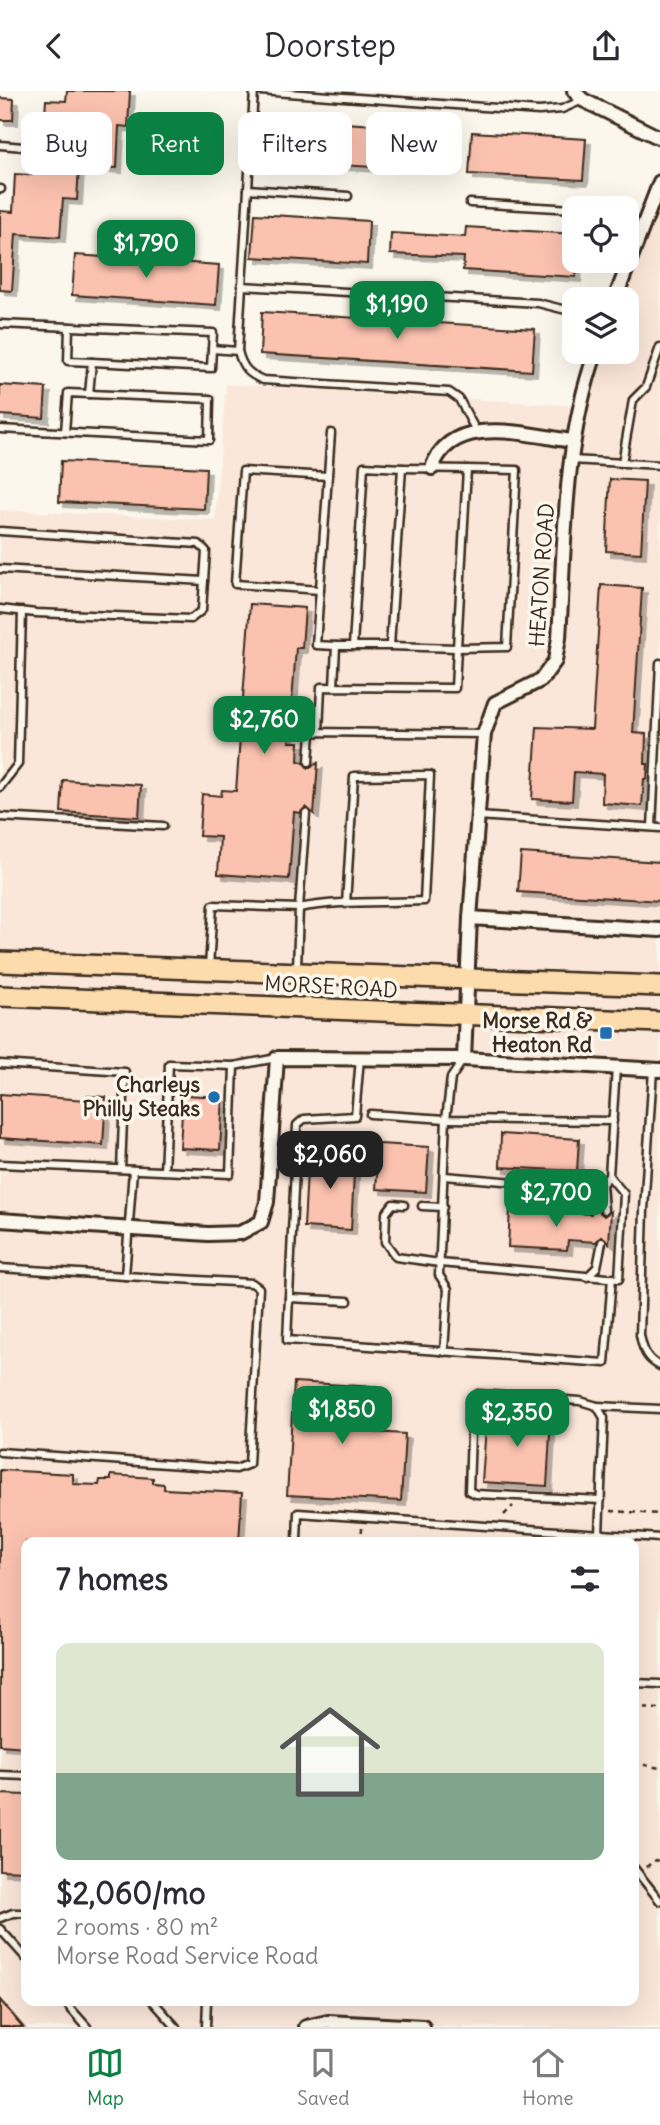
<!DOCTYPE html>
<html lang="en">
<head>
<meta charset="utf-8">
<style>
  body { margin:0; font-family:Delius,sans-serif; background:#f7f7f7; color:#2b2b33; height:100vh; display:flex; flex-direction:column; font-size:26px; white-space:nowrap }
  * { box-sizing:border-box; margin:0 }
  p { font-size:23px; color:#7c7c81 }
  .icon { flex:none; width:38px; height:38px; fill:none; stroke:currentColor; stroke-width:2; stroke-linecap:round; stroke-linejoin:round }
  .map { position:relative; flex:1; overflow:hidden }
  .panel { position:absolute; left:21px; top:1446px; width:618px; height:469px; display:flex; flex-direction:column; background:#fff; border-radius:14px; box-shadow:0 7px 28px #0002 }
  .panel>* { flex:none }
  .guide { position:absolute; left:21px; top:21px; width:620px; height:63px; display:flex; gap:14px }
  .fabs { position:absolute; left:562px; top:105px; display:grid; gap:14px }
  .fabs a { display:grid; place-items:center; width:77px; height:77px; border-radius:14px; background:#fff; box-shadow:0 7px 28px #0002; font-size:35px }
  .price { position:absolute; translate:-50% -60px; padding:0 16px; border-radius:14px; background:#0b8043; color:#fff; font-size:23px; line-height:46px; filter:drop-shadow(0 2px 4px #0008) }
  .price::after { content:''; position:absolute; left:50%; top:42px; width:21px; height:16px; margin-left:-10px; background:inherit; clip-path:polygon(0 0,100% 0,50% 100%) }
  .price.on { background:#222; color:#fff }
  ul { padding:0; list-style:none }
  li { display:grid; align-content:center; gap:14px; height:371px; padding:0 35px }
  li+li { border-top:2px solid #e1e1e2 }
  li span { display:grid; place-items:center; height:217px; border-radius:14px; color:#555 }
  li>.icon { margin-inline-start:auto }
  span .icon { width:126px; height:126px; fill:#fffc; stroke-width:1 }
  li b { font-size:30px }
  h2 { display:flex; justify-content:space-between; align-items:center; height:84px; padding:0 35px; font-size:30px }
  .pill { padding:0 24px; border-radius:14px; background:#fff; box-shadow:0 7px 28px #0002; font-size:24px; line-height:63px }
  .pill.on { background:#0b8043; color:#fff }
  header { display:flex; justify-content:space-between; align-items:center; height:91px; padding:0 35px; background:#fff; font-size:32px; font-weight:600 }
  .dock { display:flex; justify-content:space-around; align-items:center; height:98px; border-top:2px solid #e1e1e2; background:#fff; font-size:19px; color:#7c7c81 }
  .dock a { display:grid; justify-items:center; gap:4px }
  .dock .on { color:#0b8043 }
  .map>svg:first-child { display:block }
  .built { fill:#fbe7da; fill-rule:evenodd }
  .building { fill:#fbc2af; stroke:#3b2a1e; stroke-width:2; filter:url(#shadow) }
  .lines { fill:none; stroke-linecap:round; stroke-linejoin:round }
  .service-casing { stroke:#3b2a1e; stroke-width:11 }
  .minor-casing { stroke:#3b2a1e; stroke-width:18 }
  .primary-casing { stroke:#3b2a1e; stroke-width:24 }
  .path { stroke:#3b2a1e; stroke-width:2.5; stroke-dasharray:5 5; stroke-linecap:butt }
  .service { stroke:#fbf7ec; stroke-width:6 }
  .minor { stroke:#fbf7ec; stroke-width:12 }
  .primary { stroke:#fcdcac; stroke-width:19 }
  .poi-dot { fill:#1f6fb2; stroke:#fbf7ec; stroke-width:2.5 }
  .labels { text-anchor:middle; stroke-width:7; stroke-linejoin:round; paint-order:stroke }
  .street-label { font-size:21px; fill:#3b2a1e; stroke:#fbf7ec }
  .poi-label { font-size:21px; font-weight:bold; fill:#3b2a1e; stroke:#fbf7ec; text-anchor:end }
</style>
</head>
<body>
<header><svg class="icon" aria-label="back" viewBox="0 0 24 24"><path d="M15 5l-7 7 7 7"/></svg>Doorstep<svg class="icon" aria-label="share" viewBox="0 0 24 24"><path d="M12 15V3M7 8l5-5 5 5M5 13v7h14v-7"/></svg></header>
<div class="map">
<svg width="660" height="1936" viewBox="0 0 660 1936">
  <defs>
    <filter id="shadow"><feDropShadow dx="5" dy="5" stdDeviation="0" flood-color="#0004"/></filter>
  </defs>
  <rect width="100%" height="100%" fill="#fbf7ec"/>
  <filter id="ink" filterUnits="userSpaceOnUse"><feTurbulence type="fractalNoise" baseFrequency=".0143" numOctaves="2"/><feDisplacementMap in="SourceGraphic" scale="14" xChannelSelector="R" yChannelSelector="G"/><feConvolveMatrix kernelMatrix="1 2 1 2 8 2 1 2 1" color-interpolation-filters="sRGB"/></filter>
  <g filter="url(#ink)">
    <path class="built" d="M660 86V1936H461L307 1929 294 1936H0V419L215 429 226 293 581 315 600 261H626V208H618ZM26 1451H634V1909H26Z"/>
    <g class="building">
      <path d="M67 0H130L128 36 119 35 117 77 79 75 77 109 63 108 60 146 16 143 12 200 0 199V120L13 121 15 83 32 84 34 50 43 51 46 9 66 10Z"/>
      <path d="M0 7 14 8 13 29H0Z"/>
      <path d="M262 27 376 34 373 76 259 69Z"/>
      <path d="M472 41 586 48 583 89 469 83Z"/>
      <path d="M255 123 369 130 367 173 252 166Z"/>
      <path d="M466 136 574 143V170H577L576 186 463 179 464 166 390 163 391 142 465 146Z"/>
      <path d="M75 164 219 174 216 214 72 204Z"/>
      <path d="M262 221 535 238 532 280 260 263Z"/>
      <path d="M0 294 46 297 44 327 0 324Z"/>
      <path d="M61 370 206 377 204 418 59 411Z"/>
      <path d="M610 388 645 390 641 462 606 460Z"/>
      <path d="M601 494 642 497 633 642 646 643 645 673H648L647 688H644L642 715 602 712 603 683 574 681 572 710 532 708 537 636 592 638Z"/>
      <path d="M250 513 305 517 302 557H296L289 651H299L298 670 303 671 308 677 318 672 314 723 306 716 300 722 294 721 289 788 218 783 220 746 199 745 202 703 221 705 222 699 236 700Z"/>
      <path d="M63 689 141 694 139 726 61 721Z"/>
      <path d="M521 762 660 771V810L518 801Z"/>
      <path d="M0 1003 87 1009V1005L106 1006 103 1054 0 1047Z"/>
      <path d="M183 1004 223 1006 220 1059 180 1057Z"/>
      <path d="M501 1043 579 1048 577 1080 500 1076Z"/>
      <path d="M379 1053 429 1056 426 1101 376 1098Z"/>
      <path d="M308 1061 355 1063 351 1139 304 1136Z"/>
      <path d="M510 1118 591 1123 592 1119H598L604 1125 611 1120 609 1152 602 1145 596 1151 568 1149 567 1159 508 1156Z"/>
      <path d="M294 1291 376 1296 373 1341 405 1343 401 1410 287 1404Z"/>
      <path d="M487 1321 551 1326 547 1395 482 1391Z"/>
      <path d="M0 1379 73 1383V1393L99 1394 100 1389H111V1384L153 1387V1392L164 1393V1398L242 1402 239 1451H26V1656L0 1654Z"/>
      <path d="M0 1703 26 1704V1780L0 1779Z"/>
      <path d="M0 1909 23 1936H0Z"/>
    </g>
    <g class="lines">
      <g class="service-casing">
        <g id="service">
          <path d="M254 0 238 260C242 276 248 283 263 289L449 301 459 308 476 340"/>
          <path d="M260 0 539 20 562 18 583 9"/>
          <path d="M0 54 24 56"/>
          <path d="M0 98H1"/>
          <path d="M248 98 348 105"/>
          <path d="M470 112 574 118"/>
          <path d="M626 133 641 138"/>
          <path d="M241 195 538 212 574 221"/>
          <path d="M0 233 213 242 212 258 238 260"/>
          <path d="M92 271 211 277 212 258"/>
          <path d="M0 338 209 349 210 308 89 303"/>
          <path d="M65 341 68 302 89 303 92 271 68 270 69 236"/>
          <path d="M331 342 316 554 336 555"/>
          <path d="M571 369 660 374"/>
          <path d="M622 372 633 309 646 296 660 256"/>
          <path d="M0 440 199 453 206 460 202 519 191 528 36 522 0 518"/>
          <path d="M0 478 204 490"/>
          <path d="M320 499 235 493 243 380 328 385"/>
          <path d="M390 555 457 557 467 378 402 377"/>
          <path d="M334 596 336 555H390L402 377 364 375 353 555"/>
          <path d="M319 641 321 596 455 597 457 557 507 556 517 379 467 378"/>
          <path d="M309 671 311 641 484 643"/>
          <path d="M0 696 18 673 22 520"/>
          <path d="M306 722 299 817C339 809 383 812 424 810L430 684 354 685 346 813"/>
          <path d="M478 725 660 737"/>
          <path d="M0 726 163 735"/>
          <path d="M652 736 660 572"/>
          <path d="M209 876 213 814 299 817 297 878"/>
          <path d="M360 967 355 1025 304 1028 297 1034 287 1249 605 1272 612 1187"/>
          <path d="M0 973 125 981 121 1078"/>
          <path d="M653 979 644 1119 640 1244C643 1259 646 1268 660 1275"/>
          <path d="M370 1023 446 1028 613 1030"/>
          <path d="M0 1073 230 1083 234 975 277 967"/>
          <path d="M164 1080 169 973 234 975"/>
          <path d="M444 1085 587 1097 602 1093 609 1085"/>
          <path d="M602 1093 604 1119"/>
          <path d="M404 1114 393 1113 386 1122 385 1151 396 1166 440 1172 619 1188 624 1103 609 1085 616 977"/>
          <path d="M422 1115 443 1116"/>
          <path d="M0 1177 125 1185"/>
          <path d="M587 1186 597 1176 602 1151"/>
          <path d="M289 1207 348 1210"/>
          <path d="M444 1261 448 1198 439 1184 446 1028 451 987 463 969"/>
          <path d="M597 1315 660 1318"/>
          <path d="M0 1361 236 1378 249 1373 259 1197 252 1192 125 1185 133 1079"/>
          <path d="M297 1451 298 1422 660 1447"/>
          <path d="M599 1451V1443L604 1327 597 1315 580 1310 478 1303 472 1311 469 1400 476 1403 601 1409"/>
          <path d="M634 1592 660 1593"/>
          <path d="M0 1684 26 1685"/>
          <path d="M634 1777 660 1810"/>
          <path d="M0 1827 13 1822H26"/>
          <path d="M0 1838 26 1867"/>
          <path d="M63 1909 87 1936"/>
          <path d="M152 1909 176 1936"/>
          <path d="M206 1936 207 1909"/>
        </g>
      </g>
      <g class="minor-casing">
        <g id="minor">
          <path d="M574 0 583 9 660 47"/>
          <path d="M615 208 660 91"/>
          <path d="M596 261C563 352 565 451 559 547L555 570 541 589 495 612 484 643 470 827 464 968 660 979"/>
          <path d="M432 377C451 321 527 344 572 350"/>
          <path d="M470 827 660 839"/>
          <path d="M0 1129 208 1143 240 1142 261 1131 267 1111 277 967 464 968"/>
          <path d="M306 1936 328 1931 423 1936"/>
        </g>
      </g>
      <g class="primary-casing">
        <g id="primary">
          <path d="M0 871 660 895"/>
          <path d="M0 905 660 931"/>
        </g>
      </g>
      <g class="path">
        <path d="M611 1420 660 1423"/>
        <path d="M504 1424 513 1415"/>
        <path d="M361 1451 362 1437"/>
        <path d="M634 1617 660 1618"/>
        <path d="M634 1672 660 1677"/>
        <path d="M646 1776 656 1769 660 1771"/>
      </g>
      <use href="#service" class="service"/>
      <use href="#minor" class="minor"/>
      <use href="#primary" class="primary"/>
    </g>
  </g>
  <g class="poi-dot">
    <rect x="599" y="935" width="14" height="14" rx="3.5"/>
    <circle cx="214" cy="1006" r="7"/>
  </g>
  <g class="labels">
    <g class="street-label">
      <text transform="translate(542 484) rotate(-86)" y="7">HEATON ROAD</text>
      <text transform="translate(331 896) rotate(3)" y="7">MORSE ROAD</text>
    </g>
    <g class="poi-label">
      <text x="592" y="937">Morse Rd &amp;<tspan x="592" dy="24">Heaton Rd</tspan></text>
      <text x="200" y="1001">Charleys<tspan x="200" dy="24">Philly Steaks</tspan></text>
    </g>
  </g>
</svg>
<div class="fabs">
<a><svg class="icon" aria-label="locate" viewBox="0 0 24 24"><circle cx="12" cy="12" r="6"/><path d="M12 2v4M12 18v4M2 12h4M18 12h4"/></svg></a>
<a><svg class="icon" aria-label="layers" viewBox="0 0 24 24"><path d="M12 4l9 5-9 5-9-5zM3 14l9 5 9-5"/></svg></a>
</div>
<b class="price" style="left:146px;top:189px">$1,790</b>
<b class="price" style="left:397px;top:250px">$1,190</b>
<b class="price" style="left:264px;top:665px">$2,760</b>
<b class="price on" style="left:330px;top:1100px">$2,060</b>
<b class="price" style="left:556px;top:1138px">$2,700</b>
<b class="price" style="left:342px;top:1355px">$1,850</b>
<b class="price" style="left:517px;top:1358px">$2,350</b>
<div class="guide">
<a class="pill">Buy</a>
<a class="pill on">Rent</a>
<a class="pill">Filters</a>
<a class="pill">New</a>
</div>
<section class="panel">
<h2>7 homes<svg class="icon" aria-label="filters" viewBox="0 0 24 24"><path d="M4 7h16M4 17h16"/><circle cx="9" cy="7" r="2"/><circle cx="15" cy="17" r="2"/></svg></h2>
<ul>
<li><span style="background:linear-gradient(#dfe7d0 60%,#7fa58c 0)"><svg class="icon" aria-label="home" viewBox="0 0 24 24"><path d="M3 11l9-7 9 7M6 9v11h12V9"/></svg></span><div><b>$2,060/mo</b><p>2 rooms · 80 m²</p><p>Morse Road Service Road</p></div></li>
</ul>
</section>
</div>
<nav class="dock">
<a class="on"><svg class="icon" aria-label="map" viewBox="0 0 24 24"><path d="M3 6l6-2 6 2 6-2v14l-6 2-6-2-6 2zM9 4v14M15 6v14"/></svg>Map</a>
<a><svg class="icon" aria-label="saved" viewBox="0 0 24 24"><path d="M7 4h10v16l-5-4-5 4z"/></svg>Saved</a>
<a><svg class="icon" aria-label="home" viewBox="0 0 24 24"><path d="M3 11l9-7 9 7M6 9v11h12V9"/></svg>Home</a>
</nav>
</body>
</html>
